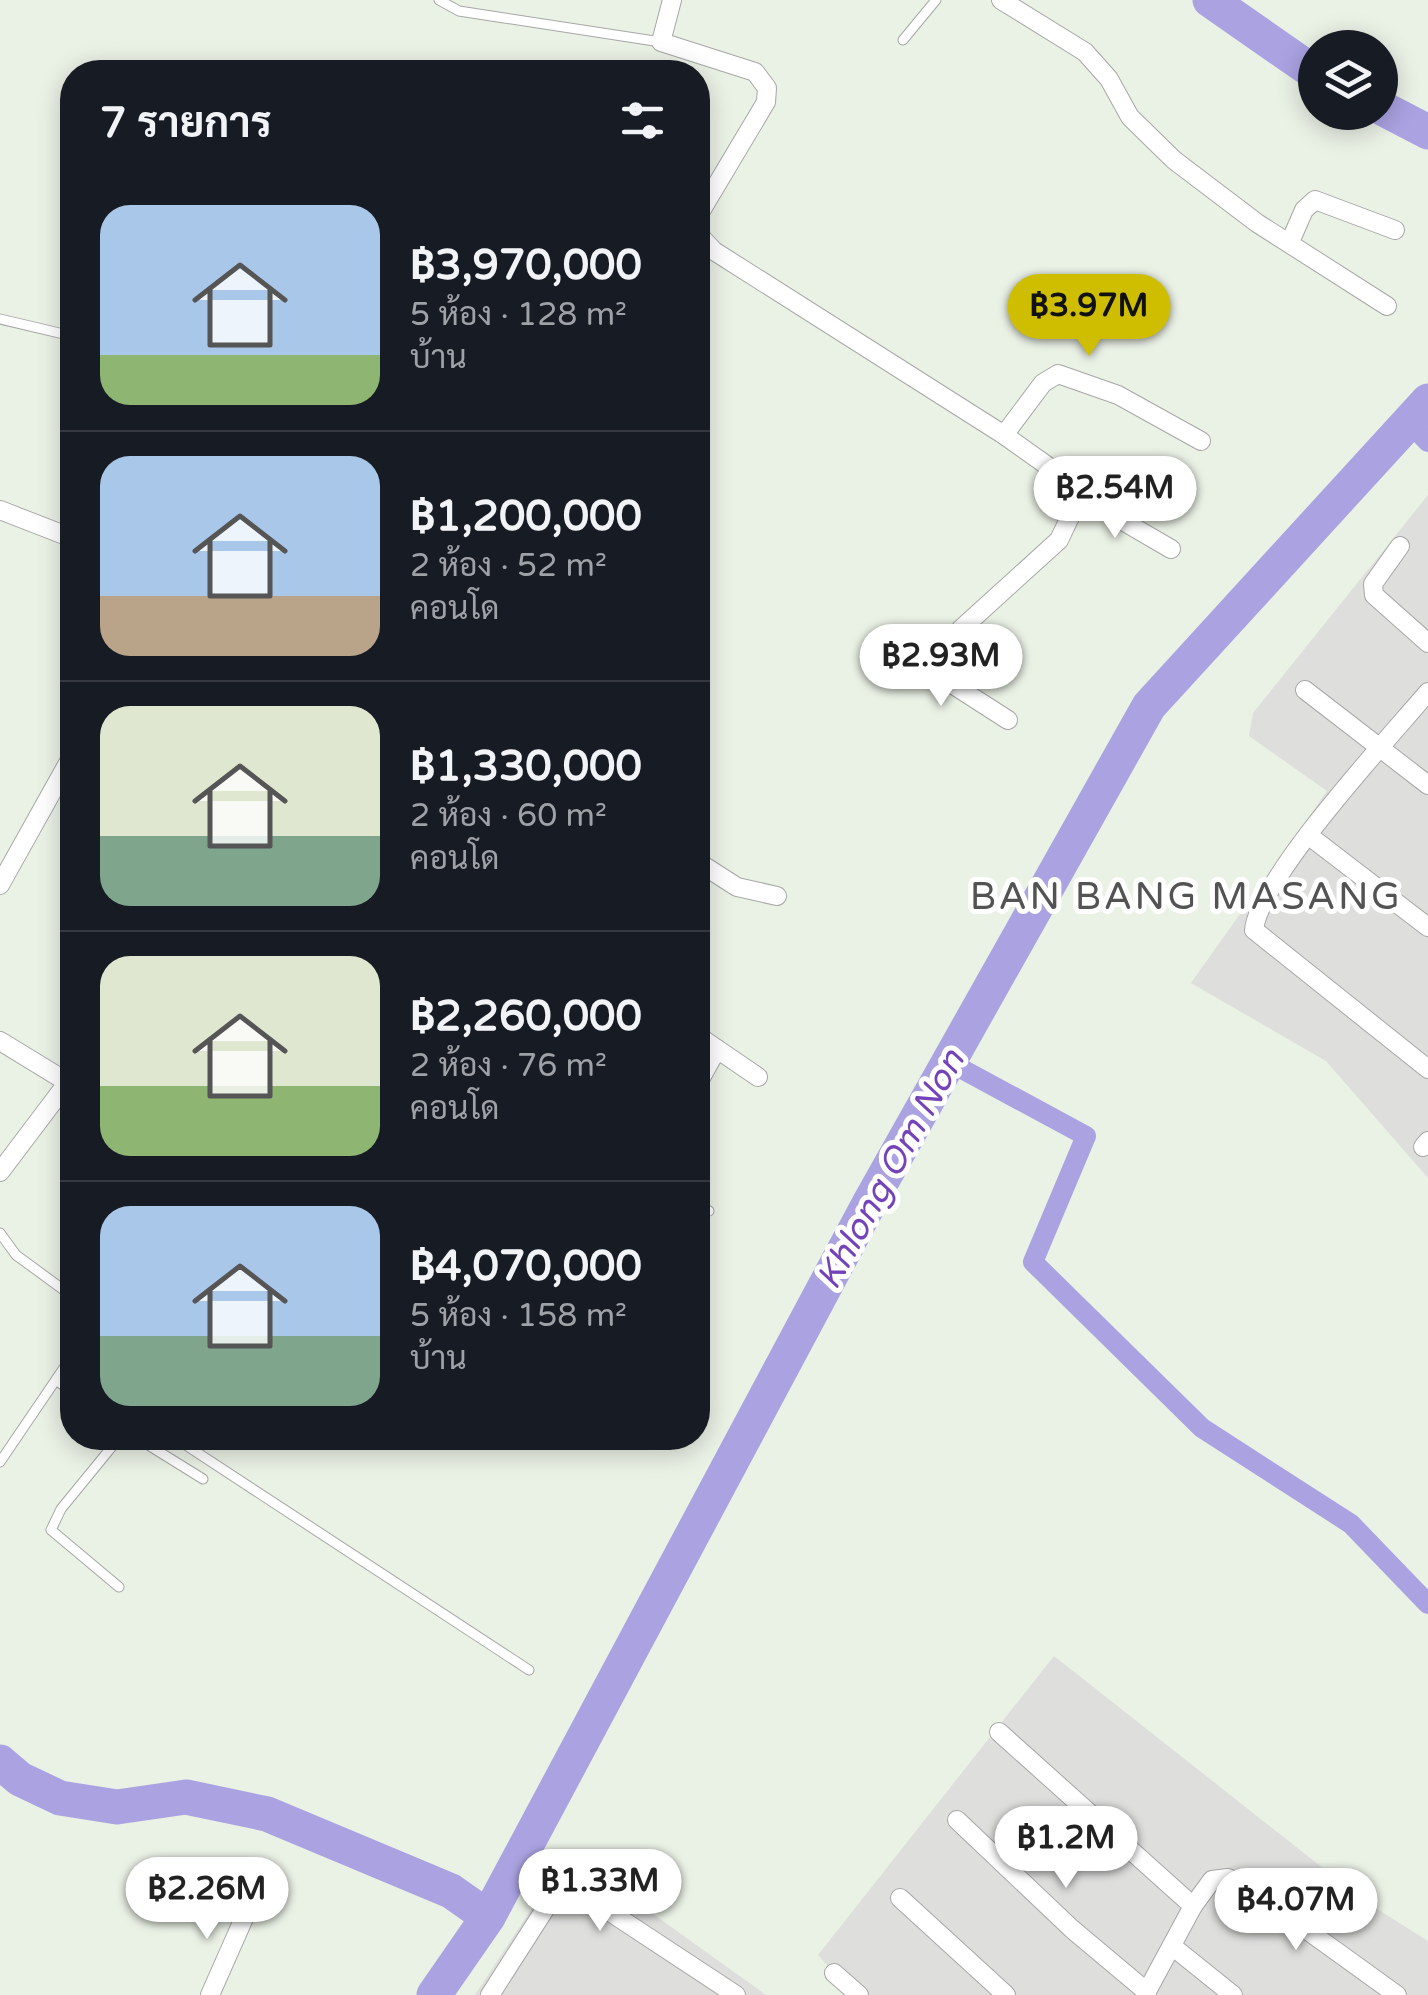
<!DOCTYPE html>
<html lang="th">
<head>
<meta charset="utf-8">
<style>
  body { margin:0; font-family:"Varela Round",Sarabun,sans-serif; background:#20242c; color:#f1f3f6; height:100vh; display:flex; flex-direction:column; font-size:38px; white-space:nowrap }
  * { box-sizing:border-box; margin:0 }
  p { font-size:32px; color:#9ea1a6 }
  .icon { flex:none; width:55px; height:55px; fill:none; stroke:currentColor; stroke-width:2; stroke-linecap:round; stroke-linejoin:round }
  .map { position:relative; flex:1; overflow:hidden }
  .drawer { position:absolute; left:60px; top:60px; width:650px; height:1390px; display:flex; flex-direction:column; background:#171b24; border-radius:40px; box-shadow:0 5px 25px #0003 }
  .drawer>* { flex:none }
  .tools { position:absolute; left:1298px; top:30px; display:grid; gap:20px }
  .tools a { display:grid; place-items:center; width:100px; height:100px; border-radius:50%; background:#171b24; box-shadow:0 5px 25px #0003; font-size:50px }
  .price { position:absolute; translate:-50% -85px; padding:0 22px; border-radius:35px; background:#fff; color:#222; font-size:32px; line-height:65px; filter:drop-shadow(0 2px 5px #0008) }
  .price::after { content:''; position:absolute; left:50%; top:60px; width:30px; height:22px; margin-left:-15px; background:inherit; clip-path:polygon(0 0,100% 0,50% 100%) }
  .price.selected { background:#cfbe00; color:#111 }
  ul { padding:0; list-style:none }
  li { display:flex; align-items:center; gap:30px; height:250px; padding:0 40px }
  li+li { border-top:2px solid #363941 }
  li span { display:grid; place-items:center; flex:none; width:280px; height:200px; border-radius:30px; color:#555 }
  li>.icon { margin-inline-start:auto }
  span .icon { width:120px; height:120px; fill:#fffc; stroke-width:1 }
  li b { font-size:42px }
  h2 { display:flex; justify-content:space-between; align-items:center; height:120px; padding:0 40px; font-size:42px }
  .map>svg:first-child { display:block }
  .residential { fill:#dededd }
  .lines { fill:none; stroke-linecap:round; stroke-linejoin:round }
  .canal { stroke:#aba2e2; stroke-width:20 }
  .river { stroke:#aba2e2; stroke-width:35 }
  .service-casing { stroke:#a7a7a7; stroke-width:11 }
  .minor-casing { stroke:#a7a7a7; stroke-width:20 }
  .service { stroke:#fff; stroke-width:9 }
  .minor { stroke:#fff; stroke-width:18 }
  .labels { text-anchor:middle; stroke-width:10; stroke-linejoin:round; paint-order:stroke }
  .water-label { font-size:35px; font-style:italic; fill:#7443b9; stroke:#fff }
  .quarter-label { font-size:38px; letter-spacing:2.5px; fill:#535353; stroke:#fff }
</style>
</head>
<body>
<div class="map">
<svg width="1428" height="1995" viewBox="0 0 1428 1995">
  <rect width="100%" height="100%" fill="#eaf1e5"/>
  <g class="residential">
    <path d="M1428 495V1178L1326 1061 1191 983 1327 791 1249 736 1253 713Z"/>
    <path d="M1054 1656 1366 1902 1428 1941V1995H853L818 1955Z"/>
    <path d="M568 1853 766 1995H475Z"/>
  </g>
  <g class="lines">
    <g class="canal">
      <path d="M1409 422 1428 442"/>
      <path d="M949 1062 1086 1136 1033 1262 1202 1428 1351 1524 1428 1604"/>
    </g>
    <g class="river">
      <path d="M1210 0 1315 73"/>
      <path d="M1380 107 1428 132"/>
      <path d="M0 1762 20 1779 60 1798 117 1807 186 1797 267 1814 451 1891 488 1917"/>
      <path d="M434 1995 488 1917 870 1202 1149 706 1428 401"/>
    </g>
    <g class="service-casing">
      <g id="service">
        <path d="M439 0 459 11 661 42"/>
        <path d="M903 40 936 0"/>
        <path d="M0 319 72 336"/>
        <path d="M698 1204 709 1211"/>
        <path d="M0 1233 16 1255 72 1296"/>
        <path d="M56 1380 72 1392"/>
        <path d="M119 1438 61 1509 51 1530 119 1587"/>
        <path d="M137 1438 203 1479"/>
        <path d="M175 1438 529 1670"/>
        <path d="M0 1462 72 1356"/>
      </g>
    </g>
    <g class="minor-casing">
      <g id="minor">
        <path d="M672 0 661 42 755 72 767 88 766 102 698 216"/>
        <path d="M1001 0 1085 52 1109 79 1130 117 1174 160 1257 223 1387 306"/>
        <path d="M698 234 714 251 1004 435 1070 482 1080 496 1059 540 961 629 923 678"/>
        <path d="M1290 242 1304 210 1315 200 1395 230"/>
        <path d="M1004 435 1043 383 1058 374 1118 395 1201 441"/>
        <path d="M1080 496 1171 549"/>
        <path d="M0 510 72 538"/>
        <path d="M1400 546 1373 584 1374 595 1428 643"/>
        <path d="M954 637 964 651 952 684 1008 720"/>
        <path d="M1305 690 1428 785"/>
        <path d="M1428 692C1389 738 1259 878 1254 930L1428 1069"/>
        <path d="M1308 835 1428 927"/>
        <path d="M698 862 737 887 777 896"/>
        <path d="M0 885 72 756"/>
        <path d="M698 1036 758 1077"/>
        <path d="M0 1041 72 1085"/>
        <path d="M698 1083 717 1049"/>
        <path d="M1423 1147 1428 1141"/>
        <path d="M0 1172 68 1082"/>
        <path d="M999 1732 1193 1906 1145 1995"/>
        <path d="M957 1820 1072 1929 1147 1992"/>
        <path d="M900 1898 1006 1995"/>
        <path d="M1193 1906 1212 1880 1228 1878 1243 1884 1397 1995"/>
        <path d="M1172 1946 1233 1995"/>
        <path d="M834 1973 859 1995"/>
        <path d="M210 1995 248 1909"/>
        <path d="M490 1995 563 1881 736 1995"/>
      </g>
    </g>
    <use href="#service" class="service"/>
    <use href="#minor" class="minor"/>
  </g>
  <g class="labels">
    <g class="water-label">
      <text transform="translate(890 1169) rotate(-61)" y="12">Khlong Om Non</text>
    </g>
    <g class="quarter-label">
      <text x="1186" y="909">BAN BANG MASANG</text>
    </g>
  </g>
</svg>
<div class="tools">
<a><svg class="icon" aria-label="layers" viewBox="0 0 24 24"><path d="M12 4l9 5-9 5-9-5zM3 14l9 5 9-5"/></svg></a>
</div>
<b class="price selected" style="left:1089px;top:359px">฿3.97M</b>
<b class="price" style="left:1115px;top:541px">฿2.54M</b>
<b class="price" style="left:941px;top:709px">฿2.93M</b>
<b class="price" style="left:1066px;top:1891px">฿1.2M</b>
<b class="price" style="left:600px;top:1934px">฿1.33M</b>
<b class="price" style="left:207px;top:1942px">฿2.26M</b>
<b class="price" style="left:1296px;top:1953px">฿4.07M</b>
<section class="drawer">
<h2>7 รายการ<svg class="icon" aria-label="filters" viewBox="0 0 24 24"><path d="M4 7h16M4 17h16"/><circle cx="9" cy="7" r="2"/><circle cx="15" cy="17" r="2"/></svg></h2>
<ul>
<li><span style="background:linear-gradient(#a9c7e8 75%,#8fb573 0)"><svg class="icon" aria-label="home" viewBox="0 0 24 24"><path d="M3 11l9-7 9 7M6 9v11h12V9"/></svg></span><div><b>฿3,970,000</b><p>5 ห้อง · 128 m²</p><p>บ้าน</p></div></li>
<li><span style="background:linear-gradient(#a9c7e8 70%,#b9a48a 0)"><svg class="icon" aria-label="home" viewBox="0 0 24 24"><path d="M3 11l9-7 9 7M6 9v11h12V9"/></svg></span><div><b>฿1,200,000</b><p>2 ห้อง · 52 m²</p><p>คอนโด</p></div></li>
<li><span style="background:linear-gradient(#dfe7d0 65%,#7fa58c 0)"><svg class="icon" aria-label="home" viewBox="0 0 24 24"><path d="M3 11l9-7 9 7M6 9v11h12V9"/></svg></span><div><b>฿1,330,000</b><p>2 ห้อง · 60 m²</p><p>คอนโด</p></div></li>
<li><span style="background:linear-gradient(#dfe7d0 65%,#8fb573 0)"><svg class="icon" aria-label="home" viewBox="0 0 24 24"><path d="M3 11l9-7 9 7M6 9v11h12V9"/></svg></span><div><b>฿2,260,000</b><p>2 ห้อง · 76 m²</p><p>คอนโด</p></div></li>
<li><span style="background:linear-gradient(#a9c7e8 65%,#7fa58c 0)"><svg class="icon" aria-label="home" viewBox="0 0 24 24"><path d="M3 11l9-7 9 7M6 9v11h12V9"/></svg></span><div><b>฿4,070,000</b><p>5 ห้อง · 158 m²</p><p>บ้าน</p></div></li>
</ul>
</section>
</div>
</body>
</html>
